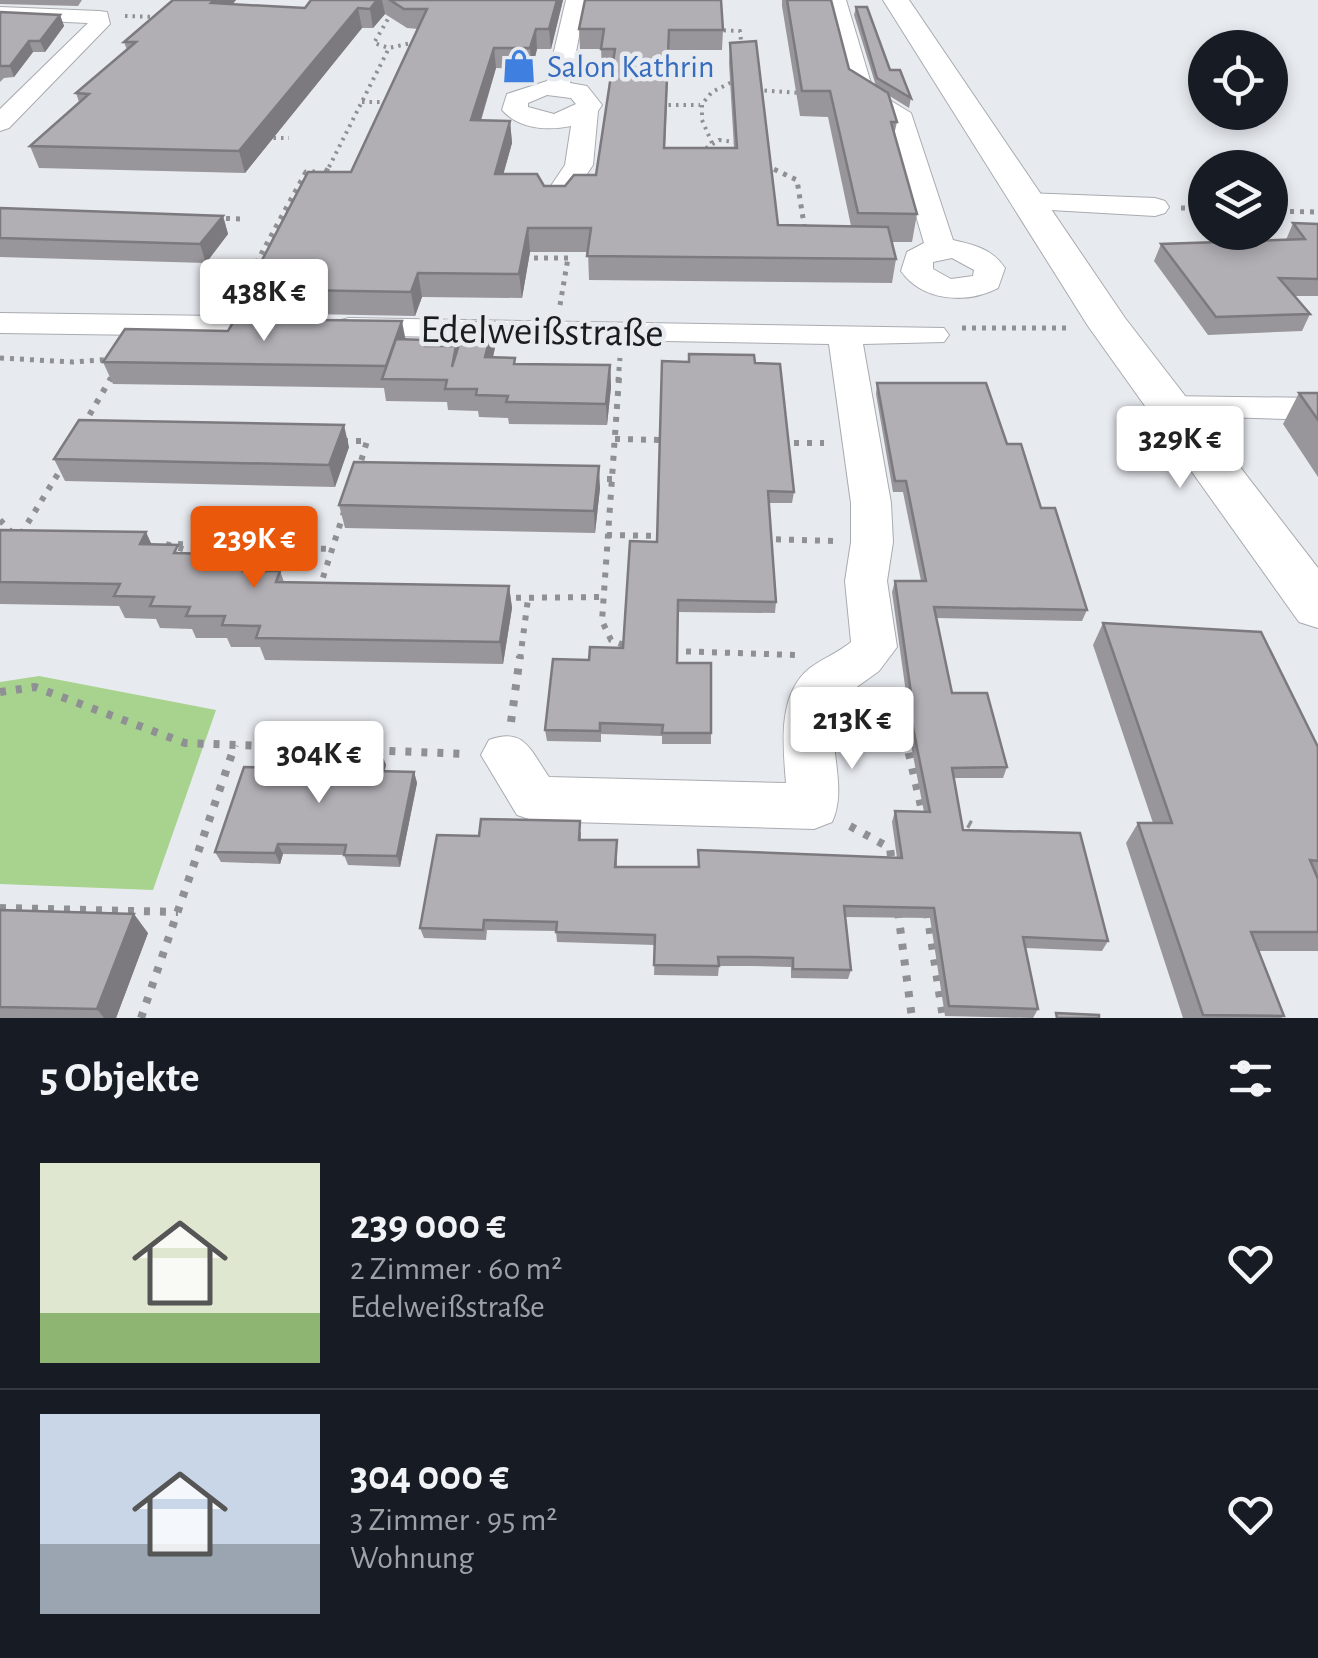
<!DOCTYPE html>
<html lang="de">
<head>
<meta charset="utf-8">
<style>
  body { margin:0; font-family:"Alegreya Sans",sans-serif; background:#242831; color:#f1f3f6; height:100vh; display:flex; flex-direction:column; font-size:38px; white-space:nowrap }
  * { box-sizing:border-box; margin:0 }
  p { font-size:32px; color:#9ea1a6 }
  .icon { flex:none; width:55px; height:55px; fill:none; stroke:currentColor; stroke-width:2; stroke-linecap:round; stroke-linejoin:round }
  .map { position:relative; height:1018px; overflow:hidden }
  .sheet { display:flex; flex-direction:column; background:#171b24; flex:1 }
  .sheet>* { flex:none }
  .controls { position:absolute; left:1188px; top:30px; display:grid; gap:20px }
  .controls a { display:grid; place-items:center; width:100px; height:100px; border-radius:50%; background:#171b24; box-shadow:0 5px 15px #0003; font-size:50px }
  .price { position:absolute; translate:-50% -85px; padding:0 22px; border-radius:10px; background:#fff; color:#222; font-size:32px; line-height:65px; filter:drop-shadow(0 2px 5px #0008) }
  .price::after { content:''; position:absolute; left:50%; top:60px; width:30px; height:22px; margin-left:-15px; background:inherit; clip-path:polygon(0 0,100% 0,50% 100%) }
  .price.current { background:#ea580c; color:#fff }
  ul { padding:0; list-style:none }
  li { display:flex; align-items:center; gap:30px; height:250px; padding:0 40px }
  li+li { border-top:2px solid #363941 }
  li span { display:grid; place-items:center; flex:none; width:280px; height:200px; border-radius:0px; color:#555 }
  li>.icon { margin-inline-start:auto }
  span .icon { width:120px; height:120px; fill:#fffc; stroke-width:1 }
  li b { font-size:42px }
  h2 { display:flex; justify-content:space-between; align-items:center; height:120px; padding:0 40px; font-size:42px }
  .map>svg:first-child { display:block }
  .green { fill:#a8d38f }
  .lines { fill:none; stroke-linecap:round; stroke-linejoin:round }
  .minor-casing { stroke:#a8abaf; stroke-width:2 }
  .major-casing { stroke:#a8abaf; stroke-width:2 }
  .path-far3 { stroke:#8e9094; stroke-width:4; stroke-dasharray:2.5 5; stroke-linecap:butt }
  .path-far2 { stroke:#8e9094; stroke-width:5; stroke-dasharray:4 6; stroke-linecap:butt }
  .path-far1 { stroke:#8e9094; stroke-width:6; stroke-dasharray:5 8; stroke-linecap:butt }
  .path { stroke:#8e9094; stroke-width:8; stroke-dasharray:6 10; stroke-linecap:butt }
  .minor { fill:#fff; fill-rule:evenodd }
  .major { fill:#fff; fill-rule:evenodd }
  .wall { fill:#98969b }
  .shaded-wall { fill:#7c7a7e }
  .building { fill:#b1afb4; stroke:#7c7a7e; stroke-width:2.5 }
  .labels { text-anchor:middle; stroke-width:9; stroke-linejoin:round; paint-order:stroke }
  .far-shop-label { font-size:32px; fill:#366cbe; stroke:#e7eaef; text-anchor:start }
  .street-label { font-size:40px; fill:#1b1c1e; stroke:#e7eaef }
</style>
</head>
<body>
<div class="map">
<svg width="1318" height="1018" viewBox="0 0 1318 1018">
  <rect width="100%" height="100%" fill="#e7eaef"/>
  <path class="green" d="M39 676 216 710 153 890 0 884V682Z"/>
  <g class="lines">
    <g class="minor-casing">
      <g id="minor">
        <path d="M566 0H586L570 83 587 86 602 105 598 111 593 165 566 205H546L542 199 565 165 571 126C547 131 519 129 502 110L507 94 547 81ZM547 95 571 98 576 104 554 114 528 107V103Z"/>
        <path d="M826 0H846L873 90 911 113 953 240C975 245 992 249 1005 268L998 288C967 304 923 302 901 271L907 252 924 243 887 117 850 94ZM952 258 974 270 973 276 951 279 933 269V262Z"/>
        <path d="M0 7 99 11 107 12 110 24 9 128 0 131V109L88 23 0 19Z"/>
        <path d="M1026 193 1155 198 1165 201 1169 207 1165 213 1155 216 1016 208 1012 202 1016 196Z"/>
        <path d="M0 313 286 317 298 320 303 327 298 334 286 337 0 333Z"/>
        <path d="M349 318 944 328 949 335 944 342 863 344 891 503 893 542 887 581 897 647 879 671 836 702C825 742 849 786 832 822L814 829 535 821 517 815 481 755 489 740C525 727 530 750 549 777L786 783C783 746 777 694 810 668 823 658 838 653 851 642L845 581 851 542V503L829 344 337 335 332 328 337 321Z"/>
        <path d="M1166 396 1318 398V420L1153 415 1148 407 1153 399Z"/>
      </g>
    </g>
    <g class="major-casing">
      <path id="major" d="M883 0H909L1125 318 1318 568V628L1299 622 1088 326Z"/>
    </g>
    <g class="path-far3">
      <path d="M399 0 374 43 389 48 416 42"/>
      <path d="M125 16 158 17"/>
      <path d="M716 30 740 31 742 50"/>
      <path d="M757 90 802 93"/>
      <path d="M362 102H391"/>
      <path d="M661 105H700"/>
      <path d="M266 138H289"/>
      <path d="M719 140 751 144 758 156 740 165 713 162 703 150Z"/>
      <path d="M712 143 702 120V104L712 92 734 81"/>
      <path d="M765 165 768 167"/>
      <path d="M329 167 389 48"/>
    </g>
    <g class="path-far2">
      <path d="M732 164H742"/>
      <path d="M765 165 797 180 805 231"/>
      <path d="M326 172 330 164"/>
      <path d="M1181 208H1205"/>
      <path d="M1270 211 1318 212"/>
      <path d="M216 218 240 219"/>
      <path d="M524 258H568"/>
      <path d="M237 298 306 172H315"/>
      <path d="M560 305 568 258"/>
      <path d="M962 328H1069"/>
      <path d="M0 358 73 362 113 359"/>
      <path d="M110 381 115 372"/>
      <path d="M618 381 620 358"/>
    </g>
    <g class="path-far1">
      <path d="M619 378 602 621 611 640 631 648"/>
      <path d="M83 426 111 378"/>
      <path d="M615 439 664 440"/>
      <path d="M343 441H367L359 468"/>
      <path d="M781 443H824"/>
      <path d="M594 479H612"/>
      <path d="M0 520 14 535"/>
      <path d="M21 534 64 464"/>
      <path d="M607 535 661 536"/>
      <path d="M763 539 836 541"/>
      <path d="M166 544 258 572"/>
      <path d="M178 544 332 549"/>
      <path d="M319 590 344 512"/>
      <path d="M503 598 601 597"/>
      <path d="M673 651 796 655"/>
      <path d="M520 659 528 599"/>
    </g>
    <g class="path">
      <path d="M0 692 35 687 185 743 467 754"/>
      <path d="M898 706 923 815H927"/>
      <path d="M511 722 520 656"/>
      <path d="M954 816 971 825"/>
      <path d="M850 826 890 848 892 865"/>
      <path d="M0 908 178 912"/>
      <path d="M898 912 912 1018"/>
      <path d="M927 912 943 1018"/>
      <path d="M141 1018 235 745"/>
    </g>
    <use href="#minor" class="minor"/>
    <use href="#major" class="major"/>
  </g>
  <g class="wall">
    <path d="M0 0H82L78 6 0 4Z"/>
    <path d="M173 0H236L232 4 305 8 311 0H563L551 49H537L532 69 496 68 481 121H510L512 143 503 174 544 186H565L596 175 612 70 602 69 601 49H580L579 29 723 30 722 50H669L665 148H734L729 63 730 43 778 225 851 226 828 117 800 116 782 6V0H831L849 69 876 86 854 15 856 7 890 70 911 98 909 108 888 95 897 122 894 135 917 214 912 242H891L896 259 892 283 589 280 588 252H530L522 298 422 297 415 316 254 313 247 289 351 172 418 29 407 28 385 14 373 28H362L245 173 39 168 30 146 79 102 76 93 127 50 124 42Z"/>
    <path d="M0 12 60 15 64 26 45 52H33L14 77 4 78 0 82Z"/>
    <path d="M0 208 223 216 228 234 206 263 0 257Z"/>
    <path d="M1293 223 1318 224V296H1295L1310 314 1302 331 1208 335 1154 261 1161 244 1286 240Z"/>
    <path d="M494 322 496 343 493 357 516 364 610 365 611 387 607 425 509 424 508 418 479 417 478 411 448 410 447 402 386 401 384 388 113 384 103 362 406 339 426 340 428 346 457 350Z"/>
    <path d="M755 363 794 492 792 503H769L776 602 775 613 678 612 677 663 711 733V744H662V736L601 734V742L547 741 545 730 589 660 623 648 657 542Z"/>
    <path d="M877 383 1007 444 1041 508 1087 610 1082 621 936 618 952 693 1007 767 1003 778H954L963 830 1108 941 1102 951 1026 948 1038 1009 1033 1018 945 1016 930 918 845 917 851 970 848 979 791 978V967L751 966H719L718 976 654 975 655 945 557 942 556 931 487 930 486 940 424 938 420 928 479 836 581 832V840H617V867H698V850L897 858 892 822 895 811 924 812 903 704 906 693 892 592 895 581H921L903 492H893L876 394Z"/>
    <path d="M1299 393H1318V477L1283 424Z"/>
    <path d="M349 447 335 487 65 481 54 459Z"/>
    <path d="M600 488 595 533 345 528 339 505Z"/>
    <path d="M0 530 152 544 182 553 213 554 216 562 250 571H280L284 582 509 586 512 608 503 664 265 660 260 647H231L227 638H196L192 629 160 628 156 619 125 618 119 606 0 604Z"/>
    <path d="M1103 623 1318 747V951H1258L1284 1016 1281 1018H1183L1126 843 1138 823H1153L1093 645Z"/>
    <path d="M382 755 386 765 384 772H414L417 783 400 867 348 865 344 855 283 854 280 864 221 862 215 852 283 768Z"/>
    <path d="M0 910 148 933 116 1018H0Z"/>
  </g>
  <g class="shaded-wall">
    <path d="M214 0H236L217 23 211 3Z"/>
    <path d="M377 0H382L385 14 373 28 370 9Z"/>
    <path d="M557 0H563L551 49 549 29Z"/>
    <path d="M358 8 362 28 245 173 239 151Z"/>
    <path d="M60 15 64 26 45 52 40 41Z"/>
    <path d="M536 29 537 49 532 69 530 48Z"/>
    <path d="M29 41 33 52 14 77 10 66Z"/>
    <path d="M494 48 496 68 474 142 471 120Z"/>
    <path d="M510 121 512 143 497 197 495 174Z"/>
    <path d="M223 216 228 234 206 263 200 244Z"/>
    <path d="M528 228 530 252 522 298 519 274Z"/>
    <path d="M418 273 422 297 415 316 411 292Z"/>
    <path d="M402 321 406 342 386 366Z"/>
    <path d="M494 322 496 343 488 379 485 357Z"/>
    <path d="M610 365 611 387 607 425 606 404Z"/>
    <path d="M344 425 349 447 335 487 329 465Z"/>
    <path d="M599 466 600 488 595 533 594 511Z"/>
    <path d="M146 532 156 554 140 544Z"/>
    <path d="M509 586 512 608 503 664 500 642Z"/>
    <path d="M382 755 386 765 382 782 378 771Z"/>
    <path d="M414 772 417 783 400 867 397 856Z"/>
    <path d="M278 844 283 854 280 864 275 853Z"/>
    <path d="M134 914 148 933 116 1018H104L97 1009Z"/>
  </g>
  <g class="building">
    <path d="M173 0H214L211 3 305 8 311 0H377L370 9 358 8 239 151 30 146 89 94 76 93 136 42H124Z"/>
    <path d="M390 0H557L549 29H536L530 48H494L471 120 510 121 495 174H537L544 186H565L574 175H596L615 49H601L604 29H579L585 0H721L723 30H669L664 148H737L730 43 756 41 778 225 888 227 896 259 587 256 591 228H528L519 274 418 273 411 292 247 289 308 172H351L427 9H404Z"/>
    <path d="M787 0H831L849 69 888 93 897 122H891L917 214 858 213 830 91H802Z"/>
    <path d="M856 7H867L890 70H900L911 98 877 78Z"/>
    <path d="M0 12 60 15 40 41H29L10 66H0Z"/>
    <path d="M0 208 223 216 200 244 0 238Z"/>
    <path d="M1293 223 1318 224V279L1279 278 1310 314 1216 317 1161 244 1305 239Z"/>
    <path d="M235 319 402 321 386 366 103 362 125 329 228 331Z"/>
    <path d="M466 322H494L485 357 515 358 514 364 610 365 606 404 506 402 508 396 476 395 477 389H445L447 380 382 379 396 339 426 340 425 346H456L452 367Z"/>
    <path d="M689 354 754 355 755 363 780 364 794 492 768 491 776 602 678 600 677 663H711V733H662L663 725 600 723V731L545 730 553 659 589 660 590 647 623 648 630 541 657 542 662 361 689 362Z"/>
    <path d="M877 383H986L1007 444H1021L1041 508H1055L1087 610 934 607 952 693H987L1007 767 952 768 963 830 1080 833 1108 941 1023 937 1038 1009 949 1006 934 908 844 906 851 970 793 969V958L752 957H718L719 966 654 965 655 935 556 932 557 922 484 920 483 930 420 928 437 835 479 836 481 819 580 821 579 840H617L615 867H699L698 850 902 858 895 811 930 812 906 693H911L895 581H926L906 481H895Z"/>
    <path d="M1299 393H1318V420Z"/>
    <path d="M79 420 344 425 329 465 54 459Z"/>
    <path d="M354 462 599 466 594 511 339 505Z"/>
    <path d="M0 530 146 532 140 544 178 545 174 553 213 554 209 562 247 563 243 571H280L276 582 509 586 500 642 256 638 260 626 222 625 225 616H186L190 607 150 606 154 597 114 596 120 584 0 582Z"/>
    <path d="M1103 623 1261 632 1318 747V861L1310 860 1318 879V932H1251L1284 1016 1203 1015 1138 823H1172Z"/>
    <path d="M288 752 382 755 378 771 414 772 397 856 344 855 346 845 278 844 275 853 215 852 244 767 283 768Z"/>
    <path d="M0 910 134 914 97 1009 0 1007Z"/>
    <path d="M1056 1013 1099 1015V1018H1057Z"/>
  </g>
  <defs>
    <g id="shop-bare" transform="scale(2.7)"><path d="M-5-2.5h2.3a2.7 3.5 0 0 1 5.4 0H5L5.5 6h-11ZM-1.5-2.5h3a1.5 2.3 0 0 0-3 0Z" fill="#3f7fe0" stroke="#e7eaef" stroke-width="2.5" paint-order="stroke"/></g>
  </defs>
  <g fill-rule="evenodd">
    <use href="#shop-bare" x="519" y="66"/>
  </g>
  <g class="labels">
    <g class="far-shop-label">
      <text x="547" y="77">Salon Kathrin</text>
    </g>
    <g class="street-label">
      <text transform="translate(542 330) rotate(1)" y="14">Edelweißstraße</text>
    </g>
  </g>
</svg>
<div class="controls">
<a><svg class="icon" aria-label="locate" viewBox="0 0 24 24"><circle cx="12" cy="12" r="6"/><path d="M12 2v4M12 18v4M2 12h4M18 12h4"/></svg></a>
<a><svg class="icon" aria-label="layers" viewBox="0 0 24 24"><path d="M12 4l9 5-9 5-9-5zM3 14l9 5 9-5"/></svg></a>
</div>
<b class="price" style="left:264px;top:344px">438K €</b>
<b class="price" style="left:1180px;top:491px">329K €</b>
<b class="price current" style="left:254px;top:591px">239K €</b>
<b class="price" style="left:852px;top:772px">213K €</b>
<b class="price" style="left:319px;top:806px">304K €</b>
</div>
<section class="sheet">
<h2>5 Objekte<svg class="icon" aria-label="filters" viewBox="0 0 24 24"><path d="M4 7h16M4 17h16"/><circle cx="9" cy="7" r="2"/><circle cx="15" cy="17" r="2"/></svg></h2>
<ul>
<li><span style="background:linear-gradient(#dfe7d0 75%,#8fb573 0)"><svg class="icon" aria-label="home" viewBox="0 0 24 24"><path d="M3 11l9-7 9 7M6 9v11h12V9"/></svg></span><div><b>239 000 €</b><p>2 Zimmer · 60 m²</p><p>Edelweißstraße</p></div><svg class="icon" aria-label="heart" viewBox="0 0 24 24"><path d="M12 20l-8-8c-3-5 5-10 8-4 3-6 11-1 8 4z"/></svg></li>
<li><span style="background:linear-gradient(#c9d6e8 65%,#9aa5b1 0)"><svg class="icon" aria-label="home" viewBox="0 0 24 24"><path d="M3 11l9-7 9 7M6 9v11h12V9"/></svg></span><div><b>304 000 €</b><p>3 Zimmer · 95 m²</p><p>Wohnung</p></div><svg class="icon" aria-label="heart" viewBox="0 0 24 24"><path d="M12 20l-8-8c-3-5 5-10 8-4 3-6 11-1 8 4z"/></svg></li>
</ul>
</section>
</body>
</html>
